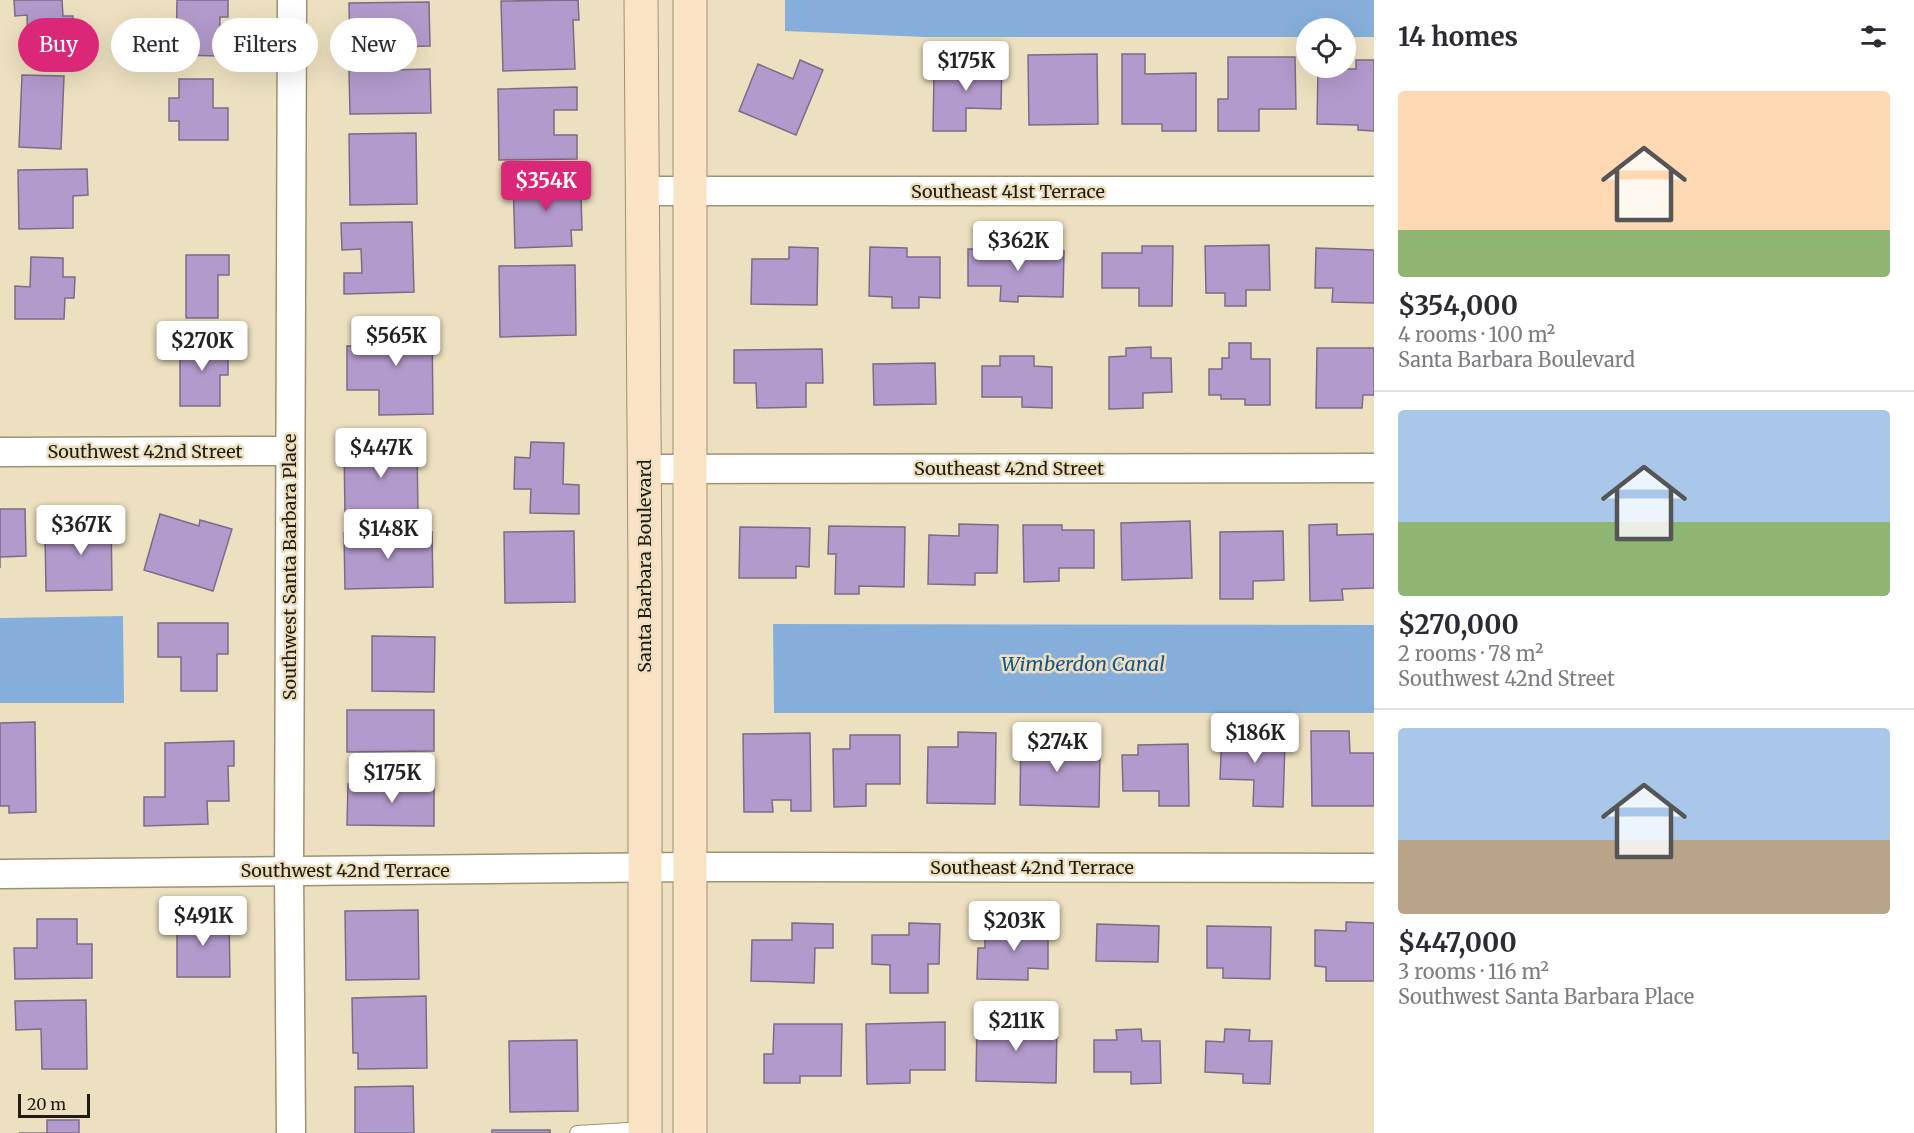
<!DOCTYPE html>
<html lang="en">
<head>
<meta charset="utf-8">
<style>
  body { margin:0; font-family:Merriweather,serif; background:#f7f7f7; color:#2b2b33; height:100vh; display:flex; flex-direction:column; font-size:22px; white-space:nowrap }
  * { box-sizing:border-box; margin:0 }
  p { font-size:20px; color:#7c7c81 }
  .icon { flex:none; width:33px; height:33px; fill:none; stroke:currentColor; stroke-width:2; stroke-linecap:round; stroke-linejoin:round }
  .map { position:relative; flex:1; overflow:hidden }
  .side { display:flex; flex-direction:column; background:#fff; width:540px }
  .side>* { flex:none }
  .top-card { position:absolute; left:18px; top:18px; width:570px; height:54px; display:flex; gap:12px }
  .fabs { position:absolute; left:1296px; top:18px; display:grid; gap:12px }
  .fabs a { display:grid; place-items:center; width:60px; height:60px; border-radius:50%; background:#fff; box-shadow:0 6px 24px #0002; font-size:30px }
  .scale { position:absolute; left:18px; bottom:15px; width:72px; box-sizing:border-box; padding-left:6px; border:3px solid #211c11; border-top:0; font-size:16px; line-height:21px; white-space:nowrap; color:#211c11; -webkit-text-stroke:4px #ede0c0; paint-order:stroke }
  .price { position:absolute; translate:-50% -51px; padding:0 14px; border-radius:6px; background:#fff; color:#222; font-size:20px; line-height:39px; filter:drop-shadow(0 2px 3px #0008) }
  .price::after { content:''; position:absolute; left:50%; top:36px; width:18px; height:14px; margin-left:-9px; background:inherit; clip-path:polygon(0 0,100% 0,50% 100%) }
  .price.active { background:#db2777; color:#fff }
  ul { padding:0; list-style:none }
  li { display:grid; align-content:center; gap:12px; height:318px; padding:0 24px }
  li+li { border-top:2px solid #e1e1e2 }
  li span { display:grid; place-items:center; height:186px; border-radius:6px; color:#555 }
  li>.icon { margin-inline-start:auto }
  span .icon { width:108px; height:108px; fill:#fffc; stroke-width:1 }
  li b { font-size:26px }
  h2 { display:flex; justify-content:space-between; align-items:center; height:72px; padding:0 24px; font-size:26px }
  .tag { padding:0 21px; border-radius:27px; background:#fff; box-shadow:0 6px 24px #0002; font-size:21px; line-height:54px }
  .tag.active { background:#db2777; color:#fff }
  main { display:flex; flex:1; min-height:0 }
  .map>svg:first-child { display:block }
  .water { fill:#85afda }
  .building { fill:#b39acc; stroke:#7a6c87; stroke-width:1.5 }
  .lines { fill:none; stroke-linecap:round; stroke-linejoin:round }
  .service-casing { stroke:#9c9173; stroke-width:16 }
  .minor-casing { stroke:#9c9173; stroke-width:31 }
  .secondary-casing { stroke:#9c9173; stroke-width:35 }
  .service { stroke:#fff; stroke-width:14 }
  .minor { stroke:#fff; stroke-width:28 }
  .secondary { stroke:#fae3c5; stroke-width:33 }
  .labels { text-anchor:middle; stroke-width:5; stroke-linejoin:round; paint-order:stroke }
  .street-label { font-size:18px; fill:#211c11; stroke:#ede0c0 }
  .water-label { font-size:20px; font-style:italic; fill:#17558a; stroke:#ede0c0 }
</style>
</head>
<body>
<main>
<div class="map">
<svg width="1374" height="1133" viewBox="0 0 1374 1133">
  <rect width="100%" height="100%" fill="#ede0c0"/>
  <g class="water">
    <path d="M785 0H1374V37H1346V28H1306V37H925L785 31Z"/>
    <path d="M123 616 124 703H0V618Z"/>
    <path d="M773 624 1374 625V713H774Z"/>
  </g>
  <g class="building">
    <path d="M14 0H62L63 16H73V37H61V52H28L27 15 15 16Z"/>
    <path d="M177 0H228V17H220L219 56 176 55Z"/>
    <path d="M578 0 579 20H573L575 69 503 71 501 1Z"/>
    <path d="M429 2 430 46 350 48 349 3Z"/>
    <path d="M1097 54 1098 124 1029 125 1028 55Z"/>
    <path d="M1122 54H1145V74L1196 73V131H1162V124H1122Z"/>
    <path d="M1228 57H1295L1296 109H1259V131H1218V99H1228Z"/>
    <path d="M950 59 1002 60 1001 109 966 108V131H933L934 73H950Z"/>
    <path d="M800 60 823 70 796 135 739 111 758 64 793 79Z"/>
    <path d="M1356 60H1374V131L1358 130V125L1317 124 1318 69H1356Z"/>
    <path d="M430 69 431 113 350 114 349 71Z"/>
    <path d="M22 75 64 76 61 149 19 147Z"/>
    <path d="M179 79H213V108H228V140H179V121H169V98H179Z"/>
    <path d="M577 87V110H554V135H577V159L499 160 498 89Z"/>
    <path d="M416 133 417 204 350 205 349 134Z"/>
    <path d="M87 169 88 195 73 196V228L19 229 18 170Z"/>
    <path d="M571 176V193H581L582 230H571L572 246 515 248 513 178Z"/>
    <path d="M412 222 414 292 344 294V273H362L361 249 342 250 341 223Z"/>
    <path d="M1269 245 1270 290H1246V306H1225V293H1206L1205 246Z"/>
    <path d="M1142 246H1173L1172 306H1139V288H1102V253H1142Z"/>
    <path d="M789 247 818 248 817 305 751 304 752 259H789Z"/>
    <path d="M870 247 907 248V257H940V298L919 297V308H892V297L869 296Z"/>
    <path d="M1316 248 1374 250V303L1332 302 1333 288H1315Z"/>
    <path d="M968 249 1064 251 1063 297 1018 296V302L1000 301 1001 286H968Z"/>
    <path d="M186 255H229V275H218V318H186Z"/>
    <path d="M31 257 63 258V277H75L74 298H65L64 319H15V286L30 287Z"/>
    <path d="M575 265 576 335 500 337 499 266Z"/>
    <path d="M432 319 433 414 379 415V390H347V346H378V320Z"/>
    <path d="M180 340H228V375H220V406H180Z"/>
    <path d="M1229 343H1251V359H1270V405H1245V399H1221V395H1209V369H1222V358H1229Z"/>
    <path d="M1151 347V358H1171L1172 392 1143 393V408L1109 409V357L1126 356V348Z"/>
    <path d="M1317 348H1374V395H1363L1362 408H1316Z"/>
    <path d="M822 349 823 383H806V407L757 408 756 383H734V350Z"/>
    <path d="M1000 356H1034V366L1052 367V408L1022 407V397H982V366H1000Z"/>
    <path d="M935 363 936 404 874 405 873 364Z"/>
    <path d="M531 442 564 443 563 484 579 485V514L530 513 531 489H514L515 457 530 458Z"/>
    <path d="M417 443 418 515 345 516 344 444Z"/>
    <path d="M0 509H25L26 556 0 557V568Z"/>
    <path d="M80 513H111L112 590 46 591 45 534H80Z"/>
    <path d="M160 514 199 526 200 520 232 529 213 591 144 570Z"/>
    <path d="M1190 521 1192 578 1122 580 1121 523Z"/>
    <path d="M959 524 998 525 997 573H975V585L928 584 929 535 959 536Z"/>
    <path d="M1337 524V535L1374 534V588L1342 589 1343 600 1310 601 1309 525Z"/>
    <path d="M1023 525H1062V530H1094V568H1059V581L1024 582Z"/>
    <path d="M829 526 905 527 904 587 859 586V594H835L836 554H828Z"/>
    <path d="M740 527 810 528 809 567 796 566V578H739Z"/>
    <path d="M574 531 575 602 505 603 504 532Z"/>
    <path d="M1283 531 1284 580 1253 581V599H1220V532Z"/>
    <path d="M432 532 433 587 345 589 344 533Z"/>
    <path d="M158 623H228V654H217V691H181V657H158Z"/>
    <path d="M372 636 435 637 434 692 372 691Z"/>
    <path d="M347 710H434V751L347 752Z"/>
    <path d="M35 722 36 812 9 813V806H0V723Z"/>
    <path d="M1021 729 1054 730V751L1100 752 1099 807 1020 805Z"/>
    <path d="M1222 731H1268V741H1285L1283 807 1253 806 1254 780 1220 779Z"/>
    <path d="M1311 731H1349L1350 753H1374V806H1312Z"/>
    <path d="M958 732 996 733 995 804 927 803 928 747H958Z"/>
    <path d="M810 733 811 811H791V800H772L773 812H744L743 734Z"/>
    <path d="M850 735H900V784H866V806L834 807 833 749H850Z"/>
    <path d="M234 741V766H228L229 801H207L208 824 144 826V797H165V743Z"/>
    <path d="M1188 744 1189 806H1159V791H1123L1122 755H1138V745Z"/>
    <path d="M412 779 434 780V826L347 825 348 784H412Z"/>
    <path d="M418 910 419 979 346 980 345 911Z"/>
    <path d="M177 916H229L230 977H177Z"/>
    <path d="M37 919H77V944H92V978L15 979 14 948H37Z"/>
    <path d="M1346 922 1374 923V981H1326V967L1315 966V930L1346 931Z"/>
    <path d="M792 923 833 924V948H815L814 983 751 981 752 940H792Z"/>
    <path d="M909 923 940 924 939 964H928V993H890V965L872 964V935H909Z"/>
    <path d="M1011 923H1048V969L1028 968V980L977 979 978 948H985V931H1010Z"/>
    <path d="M1097 924 1159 926 1158 962 1096 961Z"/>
    <path d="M1207 926 1271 927 1270 979 1223 978V968H1207Z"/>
    <path d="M426 996 427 1068 358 1069V1053H353L352 998Z"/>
    <path d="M86 1000 87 1069H42L41 1029 16 1030 15 1001Z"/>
    <path d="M945 1022V1070H910V1083L867 1084 866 1024Z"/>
    <path d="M977 1022 1057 1024 1056 1083 976 1081Z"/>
    <path d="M774 1024H842L841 1076H800V1083H764V1054H773Z"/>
    <path d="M1141 1029 1142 1041H1160L1161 1083 1131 1084V1072H1094V1040H1117L1116 1030Z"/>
    <path d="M1225 1029 1250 1030 1249 1041H1272L1270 1084 1243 1083V1074L1205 1072 1206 1041 1224 1042Z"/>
    <path d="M577 1040 578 1111 510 1112 509 1041Z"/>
    <path d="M413 1086 414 1133H355V1087Z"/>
    <path d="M47 1120H79V1133H19H47Z"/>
    <rect x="492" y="1130" width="58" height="3"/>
  </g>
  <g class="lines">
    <g class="service-casing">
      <path id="service" d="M577 1133 645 1129"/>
    </g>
    <g class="minor-casing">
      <g id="minor">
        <path d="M643 191H1374"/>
        <path d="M0 452 290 451"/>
        <path d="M644 469 1374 468"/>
        <path d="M0 874 691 867 1374 868"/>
        <path d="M291 1133 289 871 292 0"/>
      </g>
    </g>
    <g class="secondary-casing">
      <g id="secondary">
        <path d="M641 0 645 569V1133"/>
        <path d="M690 0V1133"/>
      </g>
    </g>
    <use href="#service" class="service"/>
    <use href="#minor" class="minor"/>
    <use href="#secondary" class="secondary"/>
  </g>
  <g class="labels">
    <g class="street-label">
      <text x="1008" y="198">Southeast 41st Terrace</text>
      <text x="145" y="458">Southwest 42nd Street</text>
      <text x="1009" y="475">Southeast 42nd Street</text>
      <text transform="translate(645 566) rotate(-90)" y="6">Santa Barbara Boulevard</text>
      <text transform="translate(290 567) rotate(-90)" y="6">Southwest Santa Barbara Place</text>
      <text x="1032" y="874">Southeast 42nd Terrace</text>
      <text x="345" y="877">Southwest 42nd Terrace</text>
    </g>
    <g class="water-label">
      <text x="1083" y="671">Wimberdon Canal</text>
    </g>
  </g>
</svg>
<div class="fabs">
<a><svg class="icon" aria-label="locate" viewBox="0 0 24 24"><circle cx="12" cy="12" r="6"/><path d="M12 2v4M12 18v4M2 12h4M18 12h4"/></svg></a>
</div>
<div class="scale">20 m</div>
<b class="price" style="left:966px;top:92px">$175K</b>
<b class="price active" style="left:546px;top:212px">$354K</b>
<b class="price" style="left:1018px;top:272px">$362K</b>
<b class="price" style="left:396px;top:367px">$565K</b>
<b class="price" style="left:202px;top:372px">$270K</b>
<b class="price" style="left:381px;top:479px">$447K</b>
<b class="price" style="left:81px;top:556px">$367K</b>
<b class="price" style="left:388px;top:560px">$148K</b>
<b class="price" style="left:1255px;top:764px">$186K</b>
<b class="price" style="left:1057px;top:773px">$274K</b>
<b class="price" style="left:392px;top:804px">$175K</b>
<b class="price" style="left:203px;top:947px">$491K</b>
<b class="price" style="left:1014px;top:952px">$203K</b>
<b class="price" style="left:1016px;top:1052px">$211K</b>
<div class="top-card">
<a class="tag active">Buy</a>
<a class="tag">Rent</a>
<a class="tag">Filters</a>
<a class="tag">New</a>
</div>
</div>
<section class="side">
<h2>14 homes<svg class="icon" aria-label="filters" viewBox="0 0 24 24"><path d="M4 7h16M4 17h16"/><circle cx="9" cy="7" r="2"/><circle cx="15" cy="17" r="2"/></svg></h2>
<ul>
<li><span style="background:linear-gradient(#ffd9b3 75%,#8fb573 0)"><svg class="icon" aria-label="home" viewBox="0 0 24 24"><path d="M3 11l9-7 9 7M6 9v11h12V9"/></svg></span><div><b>$354,000</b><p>4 rooms · 100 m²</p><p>Santa Barbara Boulevard</p></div></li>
<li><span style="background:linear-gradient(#a9c7e8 60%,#8fb573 0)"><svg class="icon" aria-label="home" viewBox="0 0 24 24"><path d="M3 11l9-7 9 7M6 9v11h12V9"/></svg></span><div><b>$270,000</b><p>2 rooms · 78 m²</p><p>Southwest 42nd Street</p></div></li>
<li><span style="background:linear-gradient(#a9c7e8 60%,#b9a48a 0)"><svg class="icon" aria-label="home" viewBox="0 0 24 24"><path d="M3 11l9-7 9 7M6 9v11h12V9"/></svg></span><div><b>$447,000</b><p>3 rooms · 116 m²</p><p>Southwest Santa Barbara Place</p></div></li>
</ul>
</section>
</main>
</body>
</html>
